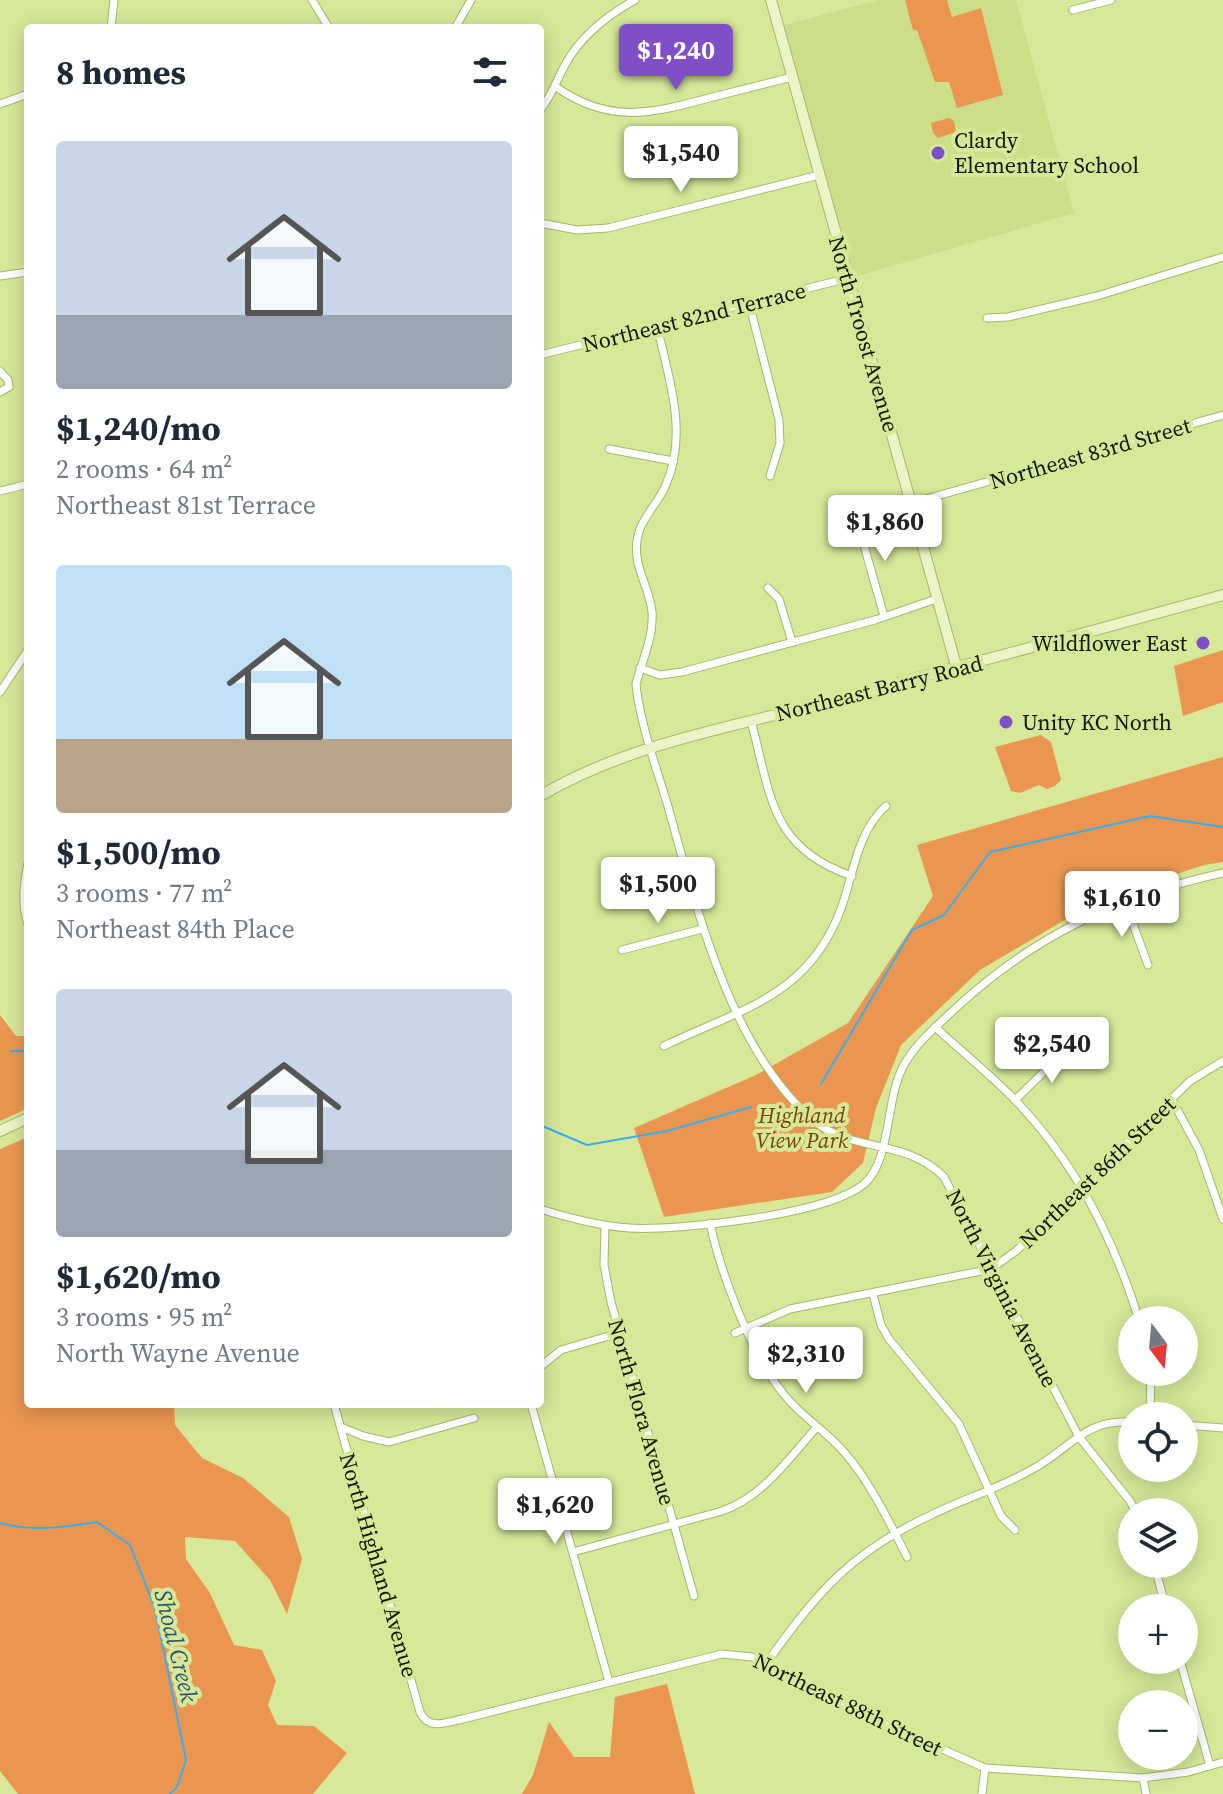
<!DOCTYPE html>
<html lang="en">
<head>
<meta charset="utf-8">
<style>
  body { margin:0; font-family:"Source Serif 4",serif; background:#f2f2f3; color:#1f2937; height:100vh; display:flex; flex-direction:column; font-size:30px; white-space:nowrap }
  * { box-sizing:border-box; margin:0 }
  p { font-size:26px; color:#747a83 }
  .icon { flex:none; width:44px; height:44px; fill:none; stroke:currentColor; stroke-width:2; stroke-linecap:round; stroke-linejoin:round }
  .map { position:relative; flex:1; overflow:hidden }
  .sheet { position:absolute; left:24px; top:24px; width:520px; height:1384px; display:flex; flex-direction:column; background:#fff; border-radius:8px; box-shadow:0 4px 20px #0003 }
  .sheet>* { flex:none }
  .needle { width:52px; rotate:164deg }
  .fabs { position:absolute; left:1118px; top:1306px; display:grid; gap:16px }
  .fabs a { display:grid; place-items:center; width:80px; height:80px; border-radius:50%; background:#fff; box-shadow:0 4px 20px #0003; font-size:40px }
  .price { position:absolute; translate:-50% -68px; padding:0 18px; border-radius:8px; background:#fff; color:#222; font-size:26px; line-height:52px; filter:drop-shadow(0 2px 4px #0008) }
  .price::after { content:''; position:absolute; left:50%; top:48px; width:24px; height:18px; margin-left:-12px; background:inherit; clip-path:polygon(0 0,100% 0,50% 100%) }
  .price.selected { background:#7e4fc7; color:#fff }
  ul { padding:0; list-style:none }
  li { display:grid; align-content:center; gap:16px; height:424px; padding:0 32px }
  li span { display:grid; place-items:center; height:248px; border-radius:8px; color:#555 }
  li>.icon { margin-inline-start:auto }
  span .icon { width:144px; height:144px; fill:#fffc; stroke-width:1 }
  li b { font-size:34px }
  h2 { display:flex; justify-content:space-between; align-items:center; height:96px; padding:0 32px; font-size:34px }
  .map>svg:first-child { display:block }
  .built { fill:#ccde87 }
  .green { fill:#ea9651 }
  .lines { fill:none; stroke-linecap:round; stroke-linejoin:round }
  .stream { stroke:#39aeef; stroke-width:2 }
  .street-casing { stroke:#a7b76a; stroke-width:9 }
  .secondary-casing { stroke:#a7b76a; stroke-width:12 }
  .street { stroke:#fff; stroke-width:7 }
  .secondary { stroke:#ecf3c6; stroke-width:10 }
  .poi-dot { fill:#7e4fc7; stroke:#d7e899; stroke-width:3 }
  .labels { text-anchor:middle; stroke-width:8; stroke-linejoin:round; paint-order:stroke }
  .poi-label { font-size:22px; fill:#141800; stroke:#d7e899; text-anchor:start }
  .street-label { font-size:22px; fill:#141800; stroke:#d7e899 }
  .park-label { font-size:22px; font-style:italic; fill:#7d440a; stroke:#d7e899 }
  .water-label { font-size:24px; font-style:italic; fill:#295671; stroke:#d7e899 }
</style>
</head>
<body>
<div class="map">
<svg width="1223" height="1794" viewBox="0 0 1223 1794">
  <rect width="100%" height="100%" fill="#d7e899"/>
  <path class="built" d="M878 0H1016L1074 213 854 277 784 25Z"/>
  <g class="green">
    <path d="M905 0H947L952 17 981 8 1003 95 957 108 949 82H935L917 30H913Z"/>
    <path d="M949 118 954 121 956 132 938 138 933 133 931 123Z"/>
    <path d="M1223 650V702L1183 716 1174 666Z"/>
    <path d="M1041 735 1051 742 1061 780 1055 786 1047 789 1039 785 1020 793 1011 791 995 747Z"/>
    <path d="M1223 757V862L1204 865 1100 899 980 970 901 1045 876 1108 863 1163 832 1192 664 1217 634 1128 756 1075 848 1023 933 896 917 845Z"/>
    <path d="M0 1015 16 1036H28V1108L0 1121Z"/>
    <path d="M28 1137V1404H174L175 1425 202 1458 243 1478 289 1517 302 1559 287 1614 270 1580 235 1541 185 1537 186 1559 210 1593 234 1645 262 1650 276 1681 268 1705 277 1725 314 1726 347 1753 313 1794H18L0 1771V1149Z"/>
    <path d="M667 1684 695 1794H522L533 1775 549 1722 574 1757H610L615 1697Z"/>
  </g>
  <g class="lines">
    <g class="stream">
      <path d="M11 1051H28"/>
      <path d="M821 1084 912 930 944 915 990 852 1150 816 1223 827"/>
      <path d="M540 1125 587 1145 667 1131 751 1107"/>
      <path d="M0 1523C31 1532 65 1527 97 1522L130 1545 155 1608 186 1760 177 1787 170 1794"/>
    </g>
    <g class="street-casing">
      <g id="street">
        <path d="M312 0 329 28"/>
        <path d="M1073 10 1111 0"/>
        <path d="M111 28 114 0"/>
        <path d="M455 28 471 0"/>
        <path d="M556 87C609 124 650 114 709 98 737 91 765 84 792 77"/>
        <path d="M0 104 28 94"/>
        <path d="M540 110C552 96 556 81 565 65 580 37 608 15 635 0"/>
        <path d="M540 223 577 230 608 228 819 175"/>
        <path d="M0 276 28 272"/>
        <path d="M749 303 779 420 780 443 770 476"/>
        <path d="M987 318 1008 317 1097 296 1223 257"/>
        <path d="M657 326C669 379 689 435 665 487 656 506 639 521 637 541 633 567 650 588 652 612 654 636 642 661 636 684L637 693C643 733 658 772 669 810 697 910 731 1050 813 1120 853 1154 904 1137 944 1177L1079 1437 1130 1501 1136 1512"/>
        <path d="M540 355 849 278"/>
        <path d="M0 371 8 380 9 387 0 392"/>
        <path d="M609 449 673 461"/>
        <path d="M0 491 28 484"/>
        <path d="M912 503 1223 415"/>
        <path d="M856 517 884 616"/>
        <path d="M768 588 779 599 792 642"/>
        <path d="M640 668 660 675 682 672 875 620 936 599"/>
        <path d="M0 692 28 650"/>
        <path d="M751 721C771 795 770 848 852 876"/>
        <path d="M28 863C24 884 21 904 28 924"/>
        <path d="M1125 902 1148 965"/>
        <path d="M622 950 702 929"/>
        <path d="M935 1027C962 1052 992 1076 1017 1102 1076 1164 1114 1239 1139 1320"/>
        <path d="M664 1046C743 1008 810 996 842 906 854 871 858 831 886 806"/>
        <path d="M1171 1098 1199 1150 1223 1219"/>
        <path d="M1015 1100 1061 1055 1078 1049"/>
        <path d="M540 1209C569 1218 598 1226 629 1228 678 1231 827 1215 864 1184 892 1160 885 1098 904 1065 916 1043 938 1025 957 1007 1035 935 1119 896 1223 873"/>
        <path d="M710 1223C721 1274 750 1351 782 1392 799 1415 825 1430 844 1452 869 1480 890 1523 907 1557"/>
        <path d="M605 1225 604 1265 611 1302 694 1596"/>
        <path d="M873 1294 881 1325 889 1339 959 1424 1001 1516 1015 1530"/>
        <path d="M735 1333 790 1309 991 1269 1016 1251 1190 1081 1223 1061"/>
        <path d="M540 1367 561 1350 619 1333"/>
        <path d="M334 1404 420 1712C429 1731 446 1722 463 1719L722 1654 752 1657 860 1713 985 1768 1143 1778 1188 1772 1223 1762"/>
        <path d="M531 1404 609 1682"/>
        <path d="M1150 1416 1151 1372"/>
        <path d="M1184 1425 1223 1428"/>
        <path d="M341 1427 363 1436 389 1442 474 1418"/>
        <path d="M573 1552 722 1511C764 1496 788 1459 817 1427"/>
        <path d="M1154 1564 1166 1608"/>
        <path d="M1180 1660 1210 1766"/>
        <path d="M766 1664C816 1593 851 1552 931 1515 964 1499 999 1488 1031 1470 1071 1449 1083 1419 1132 1422"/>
        <path d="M1143 1778 1146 1794"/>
        <path d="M982 1794 985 1768"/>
      </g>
    </g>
    <g class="secondary-casing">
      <g id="secondary">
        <path d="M771 0 957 669"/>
        <path d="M540 796C626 745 727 728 823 703 956 668 1090 632 1223 595"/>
        <path d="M0 1131 28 1118"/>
      </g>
    </g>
    <use href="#street" class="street"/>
    <use href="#secondary" class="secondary"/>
  </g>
  <g class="poi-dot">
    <circle cx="938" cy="153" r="8"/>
    <circle cx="1203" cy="643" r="8"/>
    <circle cx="1006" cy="722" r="8"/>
  </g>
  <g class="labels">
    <g class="poi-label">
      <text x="954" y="148">Clardy<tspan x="954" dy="25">Elementary School</tspan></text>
      <text x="1187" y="651" text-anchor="end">Wildflower East</text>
      <text x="1022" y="730">Unity KC North</text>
    </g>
    <g class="street-label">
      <text transform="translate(694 317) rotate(-14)" y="8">Northeast 82nd Terrace</text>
      <text transform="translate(864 334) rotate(74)" y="8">North Troost Avenue</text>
      <text transform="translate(1090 453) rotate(-16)" y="8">Northeast 83rd Street</text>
      <text transform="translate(879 688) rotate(-14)" y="8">Northeast Barry Road</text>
      <text transform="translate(1097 1172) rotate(-44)" y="8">Northeast 86th Street</text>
      <text transform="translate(1002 1288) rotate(63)" y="8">North Virginia Avenue</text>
      <text transform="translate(642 1412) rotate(74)" y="8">North Flora Avenue</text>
      <text transform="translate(379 1565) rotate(74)" y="8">North Highland Avenue</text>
      <text transform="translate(848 1704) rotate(26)" y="8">Northeast 88th Street</text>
    </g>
    <g class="park-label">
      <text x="802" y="1123">Highland<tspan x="802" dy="25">View Park</tspan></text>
    </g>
    <g class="water-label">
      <text transform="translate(176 1646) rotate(76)" y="8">Shoal Creek</text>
    </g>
  </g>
</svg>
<div class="fabs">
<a><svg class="needle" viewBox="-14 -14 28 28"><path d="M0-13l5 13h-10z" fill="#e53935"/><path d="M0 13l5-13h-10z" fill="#747a83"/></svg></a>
<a><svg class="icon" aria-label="locate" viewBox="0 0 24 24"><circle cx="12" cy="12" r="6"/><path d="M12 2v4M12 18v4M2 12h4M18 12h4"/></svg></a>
<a><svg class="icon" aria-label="layers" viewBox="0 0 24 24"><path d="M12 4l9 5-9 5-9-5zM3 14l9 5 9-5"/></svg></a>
<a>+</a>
<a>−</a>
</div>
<b class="price selected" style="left:676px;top:92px">$1,240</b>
<b class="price" style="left:681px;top:194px">$1,540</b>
<b class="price" style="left:885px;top:563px">$1,860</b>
<b class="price" style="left:658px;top:925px">$1,500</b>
<b class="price" style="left:1122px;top:939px">$1,610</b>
<b class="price" style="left:1052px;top:1085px">$2,540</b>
<b class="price" style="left:806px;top:1395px">$2,310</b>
<b class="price" style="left:555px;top:1546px">$1,620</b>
<section class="sheet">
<h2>8 homes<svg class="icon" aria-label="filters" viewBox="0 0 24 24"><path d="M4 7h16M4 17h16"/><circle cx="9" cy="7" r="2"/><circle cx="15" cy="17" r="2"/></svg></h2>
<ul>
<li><span style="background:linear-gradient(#c9d6e8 70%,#9aa5b1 0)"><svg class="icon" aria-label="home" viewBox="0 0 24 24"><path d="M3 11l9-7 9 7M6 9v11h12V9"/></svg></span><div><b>$1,240/mo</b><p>2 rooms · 64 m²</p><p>Northeast 81st Terrace</p></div></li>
<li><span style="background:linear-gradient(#bfe0f5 70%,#b9a48a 0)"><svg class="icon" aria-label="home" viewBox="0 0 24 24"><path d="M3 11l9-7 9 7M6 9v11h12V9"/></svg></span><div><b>$1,500/mo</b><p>3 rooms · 77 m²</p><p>Northeast 84th Place</p></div></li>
<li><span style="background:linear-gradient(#c9d6e8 65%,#9aa5b1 0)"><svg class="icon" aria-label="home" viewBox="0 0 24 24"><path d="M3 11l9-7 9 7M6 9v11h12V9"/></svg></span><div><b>$1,620/mo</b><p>3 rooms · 95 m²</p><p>North Wayne Avenue</p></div></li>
</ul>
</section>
</div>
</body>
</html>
